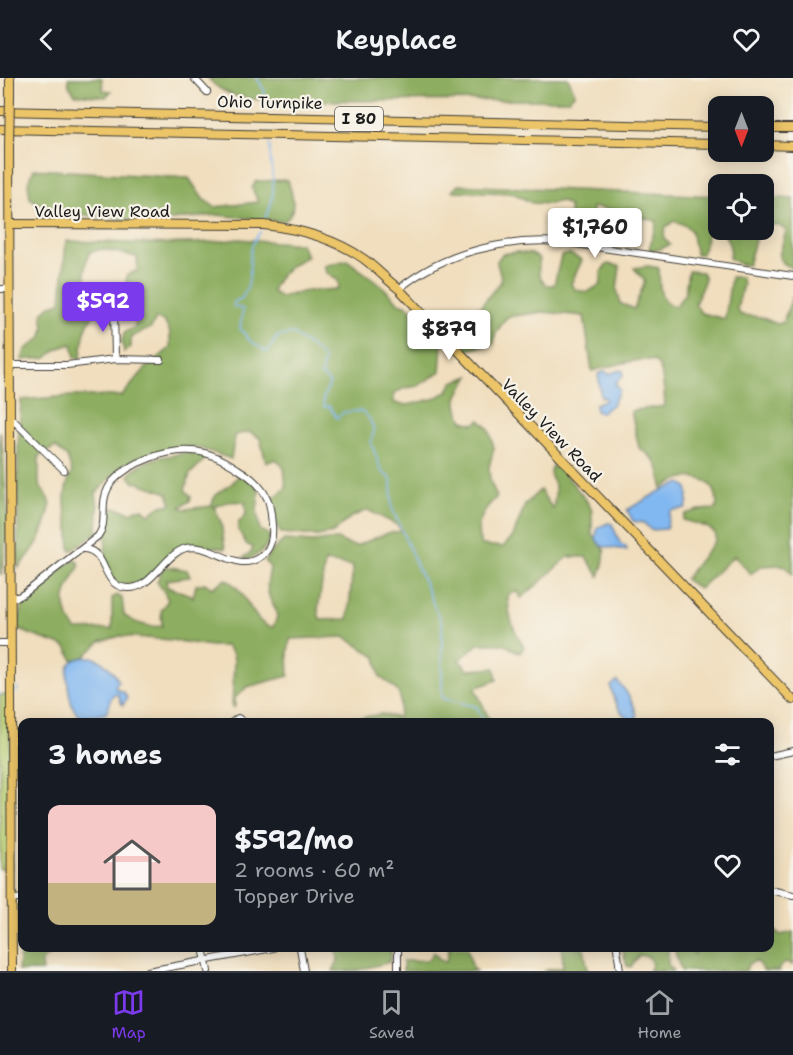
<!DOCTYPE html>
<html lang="en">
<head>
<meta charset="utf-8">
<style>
  body { margin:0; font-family:"Shantell Sans",sans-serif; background:#20242c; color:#f1f3f6; height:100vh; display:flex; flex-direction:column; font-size:22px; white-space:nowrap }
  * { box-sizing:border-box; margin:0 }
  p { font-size:20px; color:#9ea1a6 }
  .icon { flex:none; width:33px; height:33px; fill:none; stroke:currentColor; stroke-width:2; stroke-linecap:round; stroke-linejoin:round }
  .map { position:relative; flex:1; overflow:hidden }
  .side { position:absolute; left:18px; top:640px; width:756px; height:234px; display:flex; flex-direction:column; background:#171b24; border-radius:12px; box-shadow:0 3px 15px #0003 }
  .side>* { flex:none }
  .needle { width:39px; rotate:180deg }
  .controls { position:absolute; left:708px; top:18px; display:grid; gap:12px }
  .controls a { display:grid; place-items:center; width:66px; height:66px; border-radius:12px; background:#171b24; box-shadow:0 3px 15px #0003; font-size:30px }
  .price { position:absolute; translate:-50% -51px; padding:0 14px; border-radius:6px; background:#fff; color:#222; font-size:20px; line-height:39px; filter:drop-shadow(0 2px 3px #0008) }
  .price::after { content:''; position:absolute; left:50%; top:36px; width:18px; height:14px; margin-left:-9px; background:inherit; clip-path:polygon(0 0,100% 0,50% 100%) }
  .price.active { background:#7c3aed; color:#fff }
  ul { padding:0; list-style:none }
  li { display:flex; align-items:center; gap:18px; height:150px; padding:0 30px }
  li span { display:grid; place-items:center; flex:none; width:168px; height:120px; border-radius:12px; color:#555 }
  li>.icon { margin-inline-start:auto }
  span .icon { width:72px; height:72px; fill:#fffc; stroke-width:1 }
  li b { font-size:26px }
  h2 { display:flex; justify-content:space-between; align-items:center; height:72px; padding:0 30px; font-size:26px }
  header { display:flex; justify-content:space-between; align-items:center; height:78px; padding:0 30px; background:#171b24; font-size:27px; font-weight:600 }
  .menu { display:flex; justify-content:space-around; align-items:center; height:84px; border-top:2px solid #363941; background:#171b24; font-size:16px; color:#9ea1a6 }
  .menu a { display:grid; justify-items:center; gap:3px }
  .menu .active { color:#7c3aed }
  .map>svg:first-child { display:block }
  .green { fill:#b2c96d; stroke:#677244; stroke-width:1.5 }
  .forest { fill:#8dad60; stroke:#54643e; stroke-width:1.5; fill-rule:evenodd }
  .water { fill:#82b8f1; stroke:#4f6a86; stroke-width:1.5 }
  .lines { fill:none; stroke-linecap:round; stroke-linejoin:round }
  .stream { stroke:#82b8f1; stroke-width:1.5 }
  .minor-casing { stroke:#3c3934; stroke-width:8 }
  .major-casing { stroke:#3c3934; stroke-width:10 }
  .highway-casing { stroke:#3c3934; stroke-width:10 }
  .minor { stroke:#fff; stroke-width:6 }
  .major { stroke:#ecc569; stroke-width:8 }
  .highway { stroke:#ecc569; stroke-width:8 }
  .major-bridge-casing { stroke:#3c3934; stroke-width:10; stroke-linecap:butt }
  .major-bridge { stroke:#ecc569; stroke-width:8 }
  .labels { text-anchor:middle; stroke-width:4.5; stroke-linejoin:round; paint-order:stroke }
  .shield { fill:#f7f3e8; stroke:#5e5c59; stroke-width:1.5 }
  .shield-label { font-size:15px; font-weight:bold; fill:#1c1c1c }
  .street-label { font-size:16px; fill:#1c1c1c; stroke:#f7f3e8 }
</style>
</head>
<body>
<header><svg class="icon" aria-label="back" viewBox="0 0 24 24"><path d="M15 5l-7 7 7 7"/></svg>Keyplace<svg class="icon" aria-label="heart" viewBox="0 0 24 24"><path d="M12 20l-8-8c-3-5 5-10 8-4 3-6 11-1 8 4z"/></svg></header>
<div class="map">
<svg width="793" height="893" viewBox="0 0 793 893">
  <rect width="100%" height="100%" fill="#f7f3e8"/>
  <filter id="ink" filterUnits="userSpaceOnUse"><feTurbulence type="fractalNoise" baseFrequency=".0167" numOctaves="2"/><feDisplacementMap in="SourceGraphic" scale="12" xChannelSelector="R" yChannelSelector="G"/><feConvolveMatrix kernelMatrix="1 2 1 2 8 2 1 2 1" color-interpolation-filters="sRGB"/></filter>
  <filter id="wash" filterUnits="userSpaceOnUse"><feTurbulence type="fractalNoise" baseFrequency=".008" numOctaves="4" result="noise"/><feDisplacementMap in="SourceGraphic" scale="24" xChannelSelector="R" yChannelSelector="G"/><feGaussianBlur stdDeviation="1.35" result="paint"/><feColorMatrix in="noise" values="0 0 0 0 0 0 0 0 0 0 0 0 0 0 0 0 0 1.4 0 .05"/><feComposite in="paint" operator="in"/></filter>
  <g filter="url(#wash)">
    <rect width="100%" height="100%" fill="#f0debe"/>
    <path class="green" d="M0 617H10L11 791H0Z"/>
    <g class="forest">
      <path d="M68 0H102L103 12 111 13 106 19 75 16 69 8Z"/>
      <path d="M208 0H568L575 15 568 22 283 23C255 21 227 23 208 0Z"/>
      <path d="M34 91 189 100 203 121 215 129 258 124 252 110 256 103 288 102C292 116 298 131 286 142L278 143 217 137 154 144 121 141 66 135 36 124 30 120 28 105Z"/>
      <path d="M458 107 718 118V149L708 155 702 176H696C689 156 699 151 674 143L665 150 664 160 670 167 655 173 649 171 657 143C635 139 614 131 592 129V142L595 156 591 162 578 159 570 148 569 128 561 123 550 126 532 125 513 115 452 113Z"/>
      <path d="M764 119 793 121V191L783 185 779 178 786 153 780 148 767 145 764 148Z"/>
      <path d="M721 152H758L748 187 739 186 729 180C732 168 728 161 721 152Z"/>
      <path d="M239 161 301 166 307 178C289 188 280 194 272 213L280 219 306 213 339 211 338 202 326 194 324 188 347 182 381 207 399 225 408 228 421 246 442 267 440 294 418 308 405 310 394 315V325L408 327 433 321 447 314 453 304 470 298C458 318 451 319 463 343L474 346 480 342 489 351 494 370 489 389 490 402 497 419C484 430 472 450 482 467L503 469 513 458 525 427 540 412 553 431C554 424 556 415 555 408 553 400 547 398 552 388L561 391 586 422 592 432V456L605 473 603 487 599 498 586 479H568C552 492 538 508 521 520L518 513 508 517C508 537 513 552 524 569L520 575 503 566H478L459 582 468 592 495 590 497 602 475 610 491 645H333L382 636 398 640C404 616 400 613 380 599L376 579 345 559 290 561 288 575 289 598 247 609 235 620V629L232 630 234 583 233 576 226 568H211L171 562 120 558 100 564 84 579 73 582 66 569C49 562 33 559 17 550L24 522 70 484 76 482 80 487C66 513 56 524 76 552L112 551V520L117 517 122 520 124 537C134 545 149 550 162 548L161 532 168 522 163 512 157 504 163 490 170 489 187 492 190 499 166 502 167 509C176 513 185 513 193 519L196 507 205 505 212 510 226 501C230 504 235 507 238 511 248 521 257 550 273 549 283 529 271 531 268 514 266 506 269 497 270 489L265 484 269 476 284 462 313 464 337 461 350 467 356 468 387 455 402 453 397 447 368 432 351 439 333 455 317 458 281 455 273 440 275 435 271 422 286 410 284 390 276 381 266 385 260 360 249 354 235 357 231 381 200 370 179 369 153 375 122 388 96 415 98 430 97 454 71 473C68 464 70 454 68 445 63 427 63 411 72 394L67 379 55 369 39 378V405L51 426C43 457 40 466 18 490V368L21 322 72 318H122L144 292 170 270V255L164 243 156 241 151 250 131 259V269L124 274 122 262 125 254 135 249 137 240 125 236C135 227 138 221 138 208L126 205 127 197 138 192 137 179 102 171 90 174C79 196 88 211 100 231 84 244 83 260 81 280H75L72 266 59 270 46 280 22 282 25 272 42 259 44 249 42 235 51 227 61 224 66 163C123 164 183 169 239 161ZM325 484 353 488 348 541 320 542 318 532Z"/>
      <path d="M517 174 532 176 540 181C537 192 538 199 546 207H554L561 178 570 176 582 182 571 206 576 212 588 214 601 206V194L607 186 620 188 617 212 621 226 634 231 645 203 634 190 648 188 659 190C660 204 657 227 676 228L685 215 688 193 702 194 705 201 695 226 701 235 725 241 731 199H741L743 206 737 231 741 237 761 239 777 246 783 244 793 217V496L783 487 761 488 751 496 734 478 699 511 685 501 715 462V455L707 449 683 442 685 436 699 432 716 431C720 410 706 397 684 400 677 401 669 406 662 410 661 390 656 380 639 370L631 333 665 328C664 319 664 292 657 285 648 276 605 290 592 293L584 238 543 234 507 239 495 256 494 265 464 273 438 246 439 242 455 234 476 235C480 228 500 205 501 203 502 197 497 189 497 183L502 176Z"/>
      <path d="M0 353 3 372 8 445 2 496H0Z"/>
      <path d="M186 375 203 377 206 380 190 396 185 412 191 418 190 423 180 429 185 431 212 428C213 415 222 412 231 406 235 403 237 398 242 395L256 408 259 413 257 433 260 452 267 455 270 459C267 472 259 476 247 482L244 479 252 473 253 469 247 467 238 451 239 444 246 436 245 424C233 423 225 423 214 429L221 444 225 471C212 467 200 469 187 468L138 507H120L114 503 105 486 107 431 117 430 132 435 136 431H143L149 436 161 428 171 426 168 415 133 403 129 398C139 380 167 378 186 375Z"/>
      <path d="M22 843V870H69L49 877 41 884 42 893H18L20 874 19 846Z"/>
      <path d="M770 850 781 857 793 854V887L786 884 779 890 780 893H764L756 883 748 886 746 893H681L674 870H689L694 876 695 870H770Z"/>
      <path d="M337 870H349L354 873 360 870H392L390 884 355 893H333L338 883Z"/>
      <path d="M449 870H467L473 891 476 893H403V883L428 882 434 874 440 882 446 884Z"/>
      <path d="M562 870H584L588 893H543L563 889Z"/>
      <path d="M622 870H668V886L673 893H649L652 887 649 879 639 877 631 889 627 888Z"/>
    </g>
    <g class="water">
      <path d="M620 292 623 293V298L615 305 620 312 612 327 600 335 596 333 595 326 606 322 605 319H601L598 296 605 293 609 296Z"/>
      <path d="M681 405 687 409C689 417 688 423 686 431L672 432 670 434 666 451 651 452 644 445 633 443 627 432 662 412Z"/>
      <path d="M608 445 612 446 620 465 626 469 627 472 601 468 596 461 597 450Z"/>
      <path d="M92 579C103 582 114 593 119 604L116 606V611L124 614 127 620 123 627 120 624 119 617 114 616C108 621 111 630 105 636L80 639C72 632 71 624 69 614 65 591 65 579 92 579Z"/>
      <path d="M617 603C627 613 634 625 637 638L634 643C619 638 616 625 611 611V608Z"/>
    </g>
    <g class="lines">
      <g class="stream">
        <path d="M257 0 264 12 267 28"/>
        <path d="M265 140C275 123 274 104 271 86 269 79 272 73 269 66"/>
        <path d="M261 153C244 172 253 186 248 207 247 211 244 216 242 220L234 224V229L243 231 240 250 249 262 267 274 278 258 293 256 314 271 324 281 321 297 330 305 323 320 324 329 329 328 337 340 344 334 361 333 369 340 374 352 371 365 382 394 391 401 392 430 442 546V620L477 629 484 645"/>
        <path d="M16 615 18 609"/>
        <path d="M0 616H2"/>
      </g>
    </g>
  </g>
  <g filter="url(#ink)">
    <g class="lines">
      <g class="minor-casing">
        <g id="minor">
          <path d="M194 0 207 14"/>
          <path d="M0 211H10"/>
          <path d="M399 211C443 174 506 160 562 164L793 198"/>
          <path d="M114 228 115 281"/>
          <path d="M10 287H67L115 281 161 282"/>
          <path d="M10 339 64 392"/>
          <path d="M10 519H18L25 515 98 458C110 442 96 423 113 403 130 384 167 371 192 373 209 374 225 382 238 391 250 398 261 407 267 420 271 428 271 438 272 447 273 459 271 472 260 479 236 496 212 464 186 470 164 476 152 512 127 510 100 508 109 473 84 471"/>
          <path d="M0 565H10"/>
          <path d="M231 645 238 640 245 645"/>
          <path d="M770 678 793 673"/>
          <path d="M770 812 793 817"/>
          <path d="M11 822 22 820"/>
          <path d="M203 870 208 893"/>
          <path d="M300 870 304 893"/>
          <path d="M617 870 620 893"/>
          <path d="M148 893 273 870"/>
          <path d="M398 893V870"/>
        </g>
      </g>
      <g class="major-casing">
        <g id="major">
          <path d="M10 18V0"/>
          <path d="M9 67 12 893"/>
          <path d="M11 146 264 147C300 151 334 160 364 181 376 190 387 202 399 211L793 622"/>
        </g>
      </g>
      <g class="highway-casing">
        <g id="highway">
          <path d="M0 33 718 49"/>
          <path d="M764 50H793"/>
          <path d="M0 51 718 66"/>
          <path d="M764 67 793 68"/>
        </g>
      </g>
      <use href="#minor" class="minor"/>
      <use href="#major" class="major"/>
      <use href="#highway" class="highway"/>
      <g class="major-bridge-casing">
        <path id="major-bridge" d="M9 67 10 18"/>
      </g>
      <use href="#major-bridge" class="major-bridge"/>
    </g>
  </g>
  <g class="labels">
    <rect class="shield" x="335" y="29" width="48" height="24" rx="4.5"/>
    <g class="shield-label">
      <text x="359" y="46">I 80</text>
    </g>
    <g class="street-label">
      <text transform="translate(270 24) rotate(1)" y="6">Ohio Turnpike</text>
      <text x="102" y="139">Valley View Road</text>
      <text transform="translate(552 352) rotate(46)" y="6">Valley View Road</text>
    </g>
  </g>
</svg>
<div class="controls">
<a><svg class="needle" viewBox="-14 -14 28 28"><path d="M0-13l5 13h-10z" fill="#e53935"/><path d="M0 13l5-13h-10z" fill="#9ea1a6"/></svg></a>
<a><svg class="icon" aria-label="locate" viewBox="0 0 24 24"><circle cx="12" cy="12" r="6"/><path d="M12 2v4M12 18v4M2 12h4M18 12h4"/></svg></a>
</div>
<b class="price" style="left:595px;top:181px">$1,760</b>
<b class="price active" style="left:103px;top:255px">$592</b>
<b class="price" style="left:449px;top:283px">$879</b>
<section class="side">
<h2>3 homes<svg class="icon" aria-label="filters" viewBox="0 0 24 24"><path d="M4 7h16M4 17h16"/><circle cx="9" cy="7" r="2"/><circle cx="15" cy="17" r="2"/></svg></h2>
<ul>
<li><span style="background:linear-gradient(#f6c9c9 65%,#c2b280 0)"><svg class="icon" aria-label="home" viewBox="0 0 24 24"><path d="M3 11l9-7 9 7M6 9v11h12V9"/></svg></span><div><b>$592/mo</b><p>2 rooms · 60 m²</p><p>Topper Drive</p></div><svg class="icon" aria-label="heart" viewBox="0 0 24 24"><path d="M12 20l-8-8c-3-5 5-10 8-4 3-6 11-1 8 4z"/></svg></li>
</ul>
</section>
</div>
<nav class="menu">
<a class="active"><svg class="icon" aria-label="map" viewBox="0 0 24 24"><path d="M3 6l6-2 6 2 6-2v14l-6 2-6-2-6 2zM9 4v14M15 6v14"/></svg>Map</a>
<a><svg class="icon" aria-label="saved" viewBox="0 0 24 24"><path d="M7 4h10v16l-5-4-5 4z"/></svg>Saved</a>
<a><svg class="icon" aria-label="home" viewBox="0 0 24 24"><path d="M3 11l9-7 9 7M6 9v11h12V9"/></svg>Home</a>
</nav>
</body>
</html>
